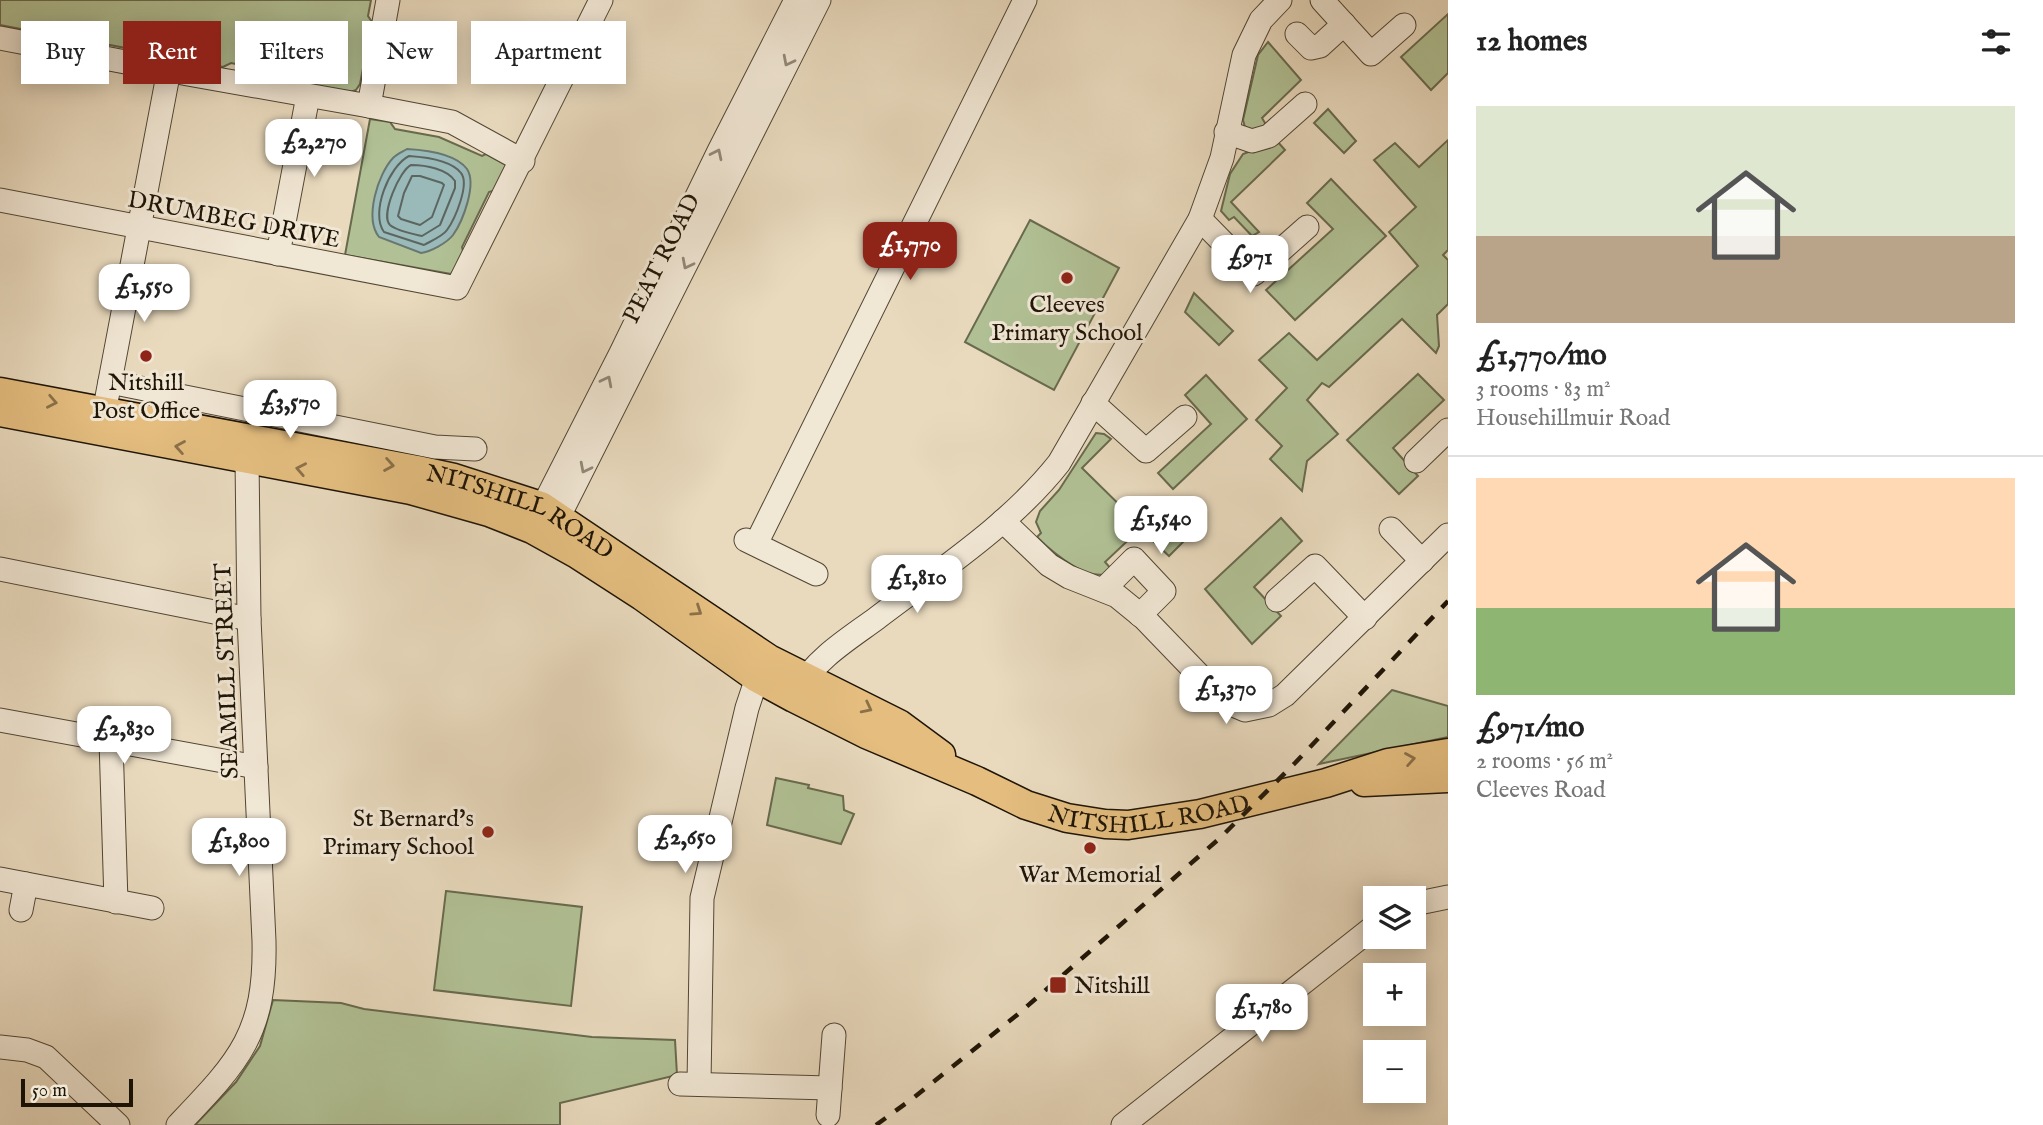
<!DOCTYPE html>
<html lang="en">
<head>
<meta charset="utf-8">
<style>
  body { margin:0; font-family:"IM FELL English",serif; background:#f6f6f6; color:#222; height:100vh; display:flex; flex-direction:column; font-size:26px; white-space:nowrap }
  * { box-sizing:border-box; margin:0 }
  p { font-size:23px; color:#767676 }
  .icon { flex:none; width:38px; height:38px; fill:none; stroke:currentColor; stroke-width:2; stroke-linecap:round; stroke-linejoin:round }
  .map { position:relative; flex:1; overflow:hidden }
  .panel { display:flex; flex-direction:column; background:#fff; width:595px }
  .panel>* { flex:none }
  .hud { position:absolute; left:21px; top:21px; width:665px; height:63px; display:flex; gap:14px }
  .fabs { position:absolute; left:1363px; top:886px; display:grid; gap:14px }
  .fabs a { display:grid; place-items:center; width:63px; height:63px; border-radius:0px; background:#fff; box-shadow:0 4px 18px #0003; font-size:35px }
  .scale { position:absolute; left:21px; bottom:18px; width:112px; box-sizing:border-box; padding-left:7px; border:4px solid #1e1406; border-top:0; font-size:19px; line-height:24px; white-space:nowrap; color:#1e1406; -webkit-text-stroke:5px #f1e7d5; paint-order:stroke }
  .price { position:absolute; translate:-50% -60px; padding:0 16px; border-radius:14px; background:#fff; color:#222; font-size:23px; line-height:46px; filter:drop-shadow(0 2px 4px #0008) }
  .price::after { content:''; position:absolute; left:50%; top:42px; width:21px; height:16px; margin-left:-10px; background:inherit; clip-path:polygon(0 0,100% 0,50% 100%) }
  .price.active { background:#8f2418; color:#fff }
  ul { padding:0; list-style:none }
  li { display:grid; align-content:center; gap:14px; height:371px; padding:0 28px }
  li+li { border-top:2px solid #e0e0e0 }
  li span { display:grid; place-items:center; height:217px; border-radius:0px; color:#555 }
  li>.icon { margin-inline-start:auto }
  span .icon { width:126px; height:126px; fill:#fffc; stroke-width:1 }
  li b { font-size:30px }
  h2 { display:flex; justify-content:space-between; align-items:center; height:84px; padding:0 28px; font-size:30px }
  .pill { padding:0 24px; border-radius:0px; background:#fff; box-shadow:0 4px 18px #0003; font-size:24px; line-height:63px }
  .pill.active { background:#8f2418; color:#fff }
  main { display:flex; flex:1; min-height:0 }
  .map>svg:first-child { display:block }
  .green { fill:#b1c195; stroke:#686a4e; stroke-width:2 }
  .water { fill:#9ab9b9; stroke:#687771; stroke-width:2 }
  .lines { fill:none; stroke-linecap:round; stroke-linejoin:round }
  .shore { stroke:#5c6660; stroke-width:2 }
  .minor-casing { stroke:#514634; stroke-width:25 }
  .major-casing { stroke:#1e1406; stroke-width:31 }
  .minor { stroke:#f1e7d5; stroke-width:23 }
  .major { stroke:#e4bd7f; stroke-width:28 }
  .rail { stroke:#1e1406; stroke-width:4.5; stroke-dasharray:12 12; stroke-linecap:butt }
  .oneway { stroke:#928878 }
  .oneway2 { stroke:#8b7149 }
  .poi-dot { fill:#8f2418; stroke:#f1e7d5; stroke-width:2.5 }
  .labels { text-anchor:middle; stroke-width:6; stroke-linejoin:round; paint-order:stroke }
  .street-label { font-size:24px; fill:#1e1406; stroke:#f1e7d5 }
  .poi-label { font-size:24px; fill:#1e1406; stroke:#f1e7d5 }
</style>
</head>
<body>
<main>
<div class="map">
<svg width="1448" height="1125" viewBox="0 0 1448 1125">
  <rect width="100%" height="100%" fill="#e9dabe"/>
  <filter id="stains"><feTurbulence type="fractalNoise" baseFrequency=".00286" numOctaves="4"/><feColorMatrix values="0 0 0 0 .2 0 0 0 0 .09 0 0 0 0 .02 0 0 0 .5 -.17"/></filter>
  <radialGradient id="worn" r=".72"><stop offset=".6" stop-color="#630" stop-opacity="0"/><stop offset="1" stop-color="#630" stop-opacity=".3"/></radialGradient>
  <g class="green">
    <path d="M0 0H371L368 16 372 22 360 84 356 90 347 93 292 81 287 74 231 63 223 67 74 38 68 32 35 26 26 30 0 25Z"/>
    <path d="M1448 14V73L1431 90 1401 57Z"/>
    <path d="M1268 42 1301 80 1262 118 1268 128 1246 131 1243 120 1258 55Z"/>
    <path d="M1328 109 1356 141 1344 153 1314 123Z"/>
    <path d="M370 119 390 122 395 129 439 137 482 156 486 154 506 165 496 190 489 192 462 247 464 255 451 274 345 255Z"/>
    <path d="M1448 140V250L1443 255 1448 260V304L1437 315 1439 346 1436 353 1402 319 1329 387 1322 383 1307 400 1338 434 1307 461 1302 491 1270 459 1282 446 1256 420 1287 388 1259 360 1289 333 1317 360 1418 266 1389 232 1416 207 1374 160 1395 143 1419 167Z"/>
    <path d="M1277 141 1285 150 1231 202 1259 232 1252 236 1234 217 1229 220 1221 211 1230 174 1243 154Z"/>
    <path d="M1331 179 1386 236 1295 320 1266 290 1333 229 1307 203Z"/>
    <path d="M1030 220 1119 268 1054 390 965 342Z"/>
    <path d="M1194 293 1233 331 1219 345 1185 312Z"/>
    <path d="M1418 374 1444 400 1393 448 1418 476 1399 494 1347 440Z"/>
    <path d="M1206 375 1247 419 1173 489 1158 473 1211 424 1185 395Z"/>
    <path d="M1096 433 1104 434 1111 439 1082 468 1140 525 1160 506 1189 536 1169 556 1140 529 1105 562 1113 571C1091 586 1052 552 1037 537L1041 533 1036 522 1040 511 1059 490Z"/>
    <path d="M1281 518 1302 541 1254 587 1281 616 1252 644 1205 589Z"/>
    <path d="M1392 690 1448 706V737L1319 764Z"/>
    <path d="M776 778 809 785 808 788 843 796 844 810 854 814 841 844 767 825Z"/>
    <path d="M446 891 582 907 571 1006 434 990Z"/>
    <path d="M273 1000 341 1003 364 1009 592 1037 675 1040 677 1075 560 1103V1125H195L236 1082 260 1046Z"/>
  </g>
  <path class="water" d="M407 149C425 150 455 153 467 169 477 184 463 221 453 235 447 243 430 252 421 253L379 237C364 218 378 174 393 158 397 154 402 152 407 149Z"/>
  <g class="lines">
    <g class="shore">
      <path d="M409 156C424 157 451 160 461 173 470 184 455 219 447 230 443 236 431 241 424 245L384 232C370 213 389 166 409 156Z"/>
      <path d="M411 165C426 165 447 169 455 181V188L440 225 422 236C413 234 397 231 390 225 380 215 400 170 411 165Z"/>
      <path d="M412 176H420L442 183 444 185 432 217 420 225 401 219 398 216 404 193Z"/>
    </g>
    <g class="minor-casing">
      <g id="minor">
        <path d="M1322 0 1371 54 1404 25"/>
        <path d="M1297 34 1311 48 1320 46 1344 24"/>
        <path d="M0 38 188 74 369 106 388 0"/>
        <path d="M369 106 452 122 523 161"/>
        <path d="M1226 132 1252 141 1269 136 1305 104"/>
        <path d="M0 200 457 288 601 0"/>
        <path d="M1200 219 1254 274 1307 227"/>
        <path d="M278 254 308 96"/>
        <path d="M110 382 435 447 475 449"/>
        <path d="M107 397 169 70"/>
        <path d="M1093 403 1146 451 1185 417"/>
        <path d="M1416 461 1448 430"/>
        <path d="M536 520 621 353 719 151 796 0"/>
        <path d="M1003 521 1049 565 1069 577 1117 596 1144 618 1224 701 1245 710 1269 705 1285 695 1448 535"/>
        <path d="M1391 529 1422 561"/>
        <path d="M551 532 819 0"/>
        <path d="M746 540 816 574"/>
        <path d="M756 544 1025 0"/>
        <path d="M0 569 249 619"/>
        <path d="M1103 590 1134 559 1164 591 1140 615"/>
        <path d="M1277 600 1315 566 1365 618"/>
        <path d="M799 689C815 659 850 638 877 618 940 570 1010 525 1059 463L1200 219 1222 158 1244 55 1261 20 1280 0"/>
        <path d="M0 720 256 767"/>
        <path d="M111 741 116 902"/>
        <path d="M0 879 152 908"/>
        <path d="M1414 904 1448 897"/>
        <path d="M21 910 26 884"/>
        <path d="M0 1047 27 1050 46 1057 118 1125"/>
        <path d="M680 1084 830 1088"/>
        <path d="M699 1084 702 898 747 708 757 678 765 665"/>
        <path d="M828 1115 834 1035"/>
        <path d="M178 1125C239 1061 266 1034 264 941L249 619 247 459 250 442"/>
        <path d="M1123 1125 1376 925"/>
      </g>
    </g>
    <g class="major-casing">
      <g id="major">
        <path id="s1" d="M0 392 417 470 454 478 541 506 769 659 899 724 941 755"/>
        <path id="s2" d="M0 412 411 490 489 512 532 529 577 554 642 596 757 678 794 698 866 734 977 781 1026 805 1067 818 1105 824 1128 825 1200 814 1326 783 1388 763 1448 753"/>
        <path d="M1364 782 1448 778"/>
      </g>
    </g>
    <use href="#minor" class="minor"/>
    <use href="#major" class="major"/>
    <path class="rail" d="M876 1125 912 1099 1017 1015 1220 838 1295 763 1448 601"/>
  </g>
  <defs><path id="oneway-chevron" d="M-2-3.5L2.5 0L-2 3.5" fill="none" stroke-width="1.6" stroke-linecap="round" stroke-linejoin="round" transform="scale(1.75)"/></defs>
  <g class="oneway">
    <use href="#oneway-chevron" transform="translate(788 61) rotate(117)"/>
    <use href="#oneway-chevron" transform="translate(717 154) rotate(-64)"/>
    <use href="#oneway-chevron" transform="translate(687 264) rotate(117)"/>
    <use href="#oneway-chevron" transform="translate(607 381) rotate(-63)"/>
    <use href="#oneway-chevron" transform="translate(585 468) rotate(117)"/>
  </g>
  <g class="oneway2">
    <use href="#oneway-chevron" transform="translate(52 402) rotate(11)"/>
    <use href="#oneway-chevron" transform="translate(180 447) rotate(-170)"/>
    <use href="#oneway-chevron" transform="translate(389 465) rotate(10)"/>
    <use href="#oneway-chevron" transform="translate(301 469) rotate(-169)"/>
    <use href="#oneway-chevron" transform="translate(697 611) rotate(34)"/>
    <use href="#oneway-chevron" transform="translate(867 708) rotate(27)"/>
    <use href="#oneway-chevron" transform="translate(1410 759) rotate(-10)"/>
  </g>
  <g class="poi-dot">
    <circle cx="1067" cy="278" r="7"/>
    <circle cx="146" cy="356" r="7"/>
    <circle cx="488" cy="832" r="7"/>
    <circle cx="1090" cy="848" r="7"/>
    <rect x="1049" y="976" width="18" height="18" rx="3.5"/>
  </g>
  <g class="labels">
    <g class="street-label">
      <text transform="translate(234 219) rotate(11)" y="8">DRUMBEG DRIVE</text>
      <text transform="translate(661 258) rotate(-63)" y="8">PEAT ROAD</text>
      <text dy="8" stroke="none"><textPath href="#s1" startOffset="536">NITSHILL ROAD</textPath></text>
      <text transform="translate(226 671) rotate(-92)" y="8">SEAMILL STREET</text>
      <text dy="8" stroke="none"><textPath href="#s2" startOffset="1239">NITSHILL ROAD</textPath></text>
    </g>
    <g class="poi-label">
      <text x="1067" y="312">Cleeves<tspan x="1067" dy="28">Primary School</tspan></text>
      <text x="146" y="390">Nitshill<tspan x="146" dy="28">Post Office</tspan></text>
      <text x="474" y="826" text-anchor="end">St Bernard's<tspan x="474" dy="28">Primary School</tspan></text>
      <text x="1090" y="882">War Memorial</text>
      <text x="1074" y="993" text-anchor="start">Nitshill</text>
    </g>
  </g>
  <rect width="100%" height="100%" filter="url(#stains)"/>
  <rect width="100%" height="100%" fill="url(#worn)"/>
</svg>
<div class="fabs">
<a><svg class="icon" aria-label="layers" viewBox="0 0 24 24"><path d="M12 4l9 5-9 5-9-5zM3 14l9 5 9-5"/></svg></a>
<a>+</a>
<a>−</a>
</div>
<div class="scale">50 m</div>
<b class="price" style="left:314px;top:179px">£2,270</b>
<b class="price active" style="left:910px;top:282px">£1,770</b>
<b class="price" style="left:1250px;top:295px">£971</b>
<b class="price" style="left:144px;top:324px">£1,550</b>
<b class="price" style="left:290px;top:440px">£3,570</b>
<b class="price" style="left:1161px;top:556px">£1,540</b>
<b class="price" style="left:917px;top:615px">£1,810</b>
<b class="price" style="left:1226px;top:726px">£1,370</b>
<b class="price" style="left:124px;top:766px">£2,830</b>
<b class="price" style="left:685px;top:875px">£2,650</b>
<b class="price" style="left:239px;top:878px">£1,800</b>
<b class="price" style="left:1262px;top:1044px">£1,780</b>
<div class="hud">
<a class="pill">Buy</a>
<a class="pill active">Rent</a>
<a class="pill">Filters</a>
<a class="pill">New</a>
<a class="pill">Apartment</a>
</div>
</div>
<section class="panel">
<h2>12 homes<svg class="icon" aria-label="filters" viewBox="0 0 24 24"><path d="M4 7h16M4 17h16"/><circle cx="9" cy="7" r="2"/><circle cx="15" cy="17" r="2"/></svg></h2>
<ul>
<li><span style="background:linear-gradient(#dfe7d0 60%,#b9a48a 0)"><svg class="icon" aria-label="home" viewBox="0 0 24 24"><path d="M3 11l9-7 9 7M6 9v11h12V9"/></svg></span><div><b>£1,770/mo</b><p>3 rooms · 83 m²</p><p>Househillmuir Road</p></div></li>
<li><span style="background:linear-gradient(#ffd9b3 60%,#8fb573 0)"><svg class="icon" aria-label="home" viewBox="0 0 24 24"><path d="M3 11l9-7 9 7M6 9v11h12V9"/></svg></span><div><b>£971/mo</b><p>2 rooms · 56 m²</p><p>Cleeves Road</p></div></li>
</ul>
</section>
</main>
</body>
</html>
